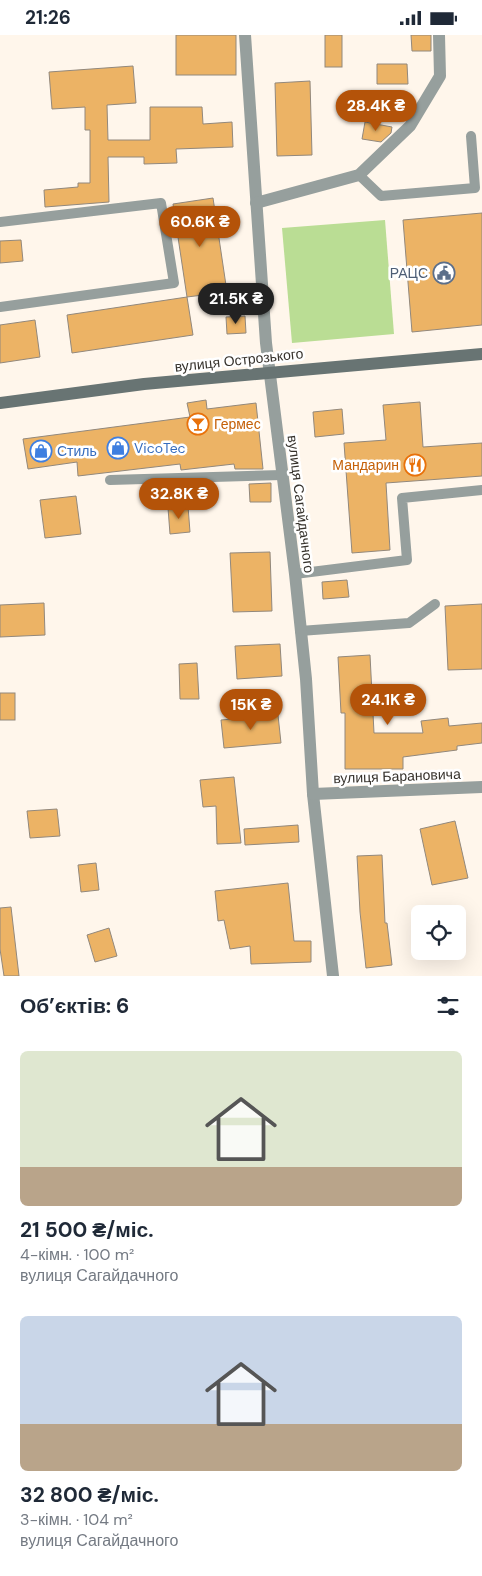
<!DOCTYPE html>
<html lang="uk">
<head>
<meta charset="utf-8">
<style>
  body { margin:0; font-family:"DM Sans",sans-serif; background:#f2f2f3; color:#1f2937; height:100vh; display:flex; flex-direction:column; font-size:19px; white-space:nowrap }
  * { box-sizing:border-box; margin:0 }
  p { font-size:16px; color:#747a83 }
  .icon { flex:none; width:28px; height:28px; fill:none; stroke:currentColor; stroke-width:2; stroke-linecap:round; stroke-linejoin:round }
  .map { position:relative; height:941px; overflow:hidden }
  .details { display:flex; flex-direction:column; background:#fff; flex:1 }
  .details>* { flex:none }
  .controls { position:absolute; left:411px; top:870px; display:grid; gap:10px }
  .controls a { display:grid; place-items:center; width:55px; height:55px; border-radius:8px; background:#fff; box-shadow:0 5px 20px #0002; font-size:25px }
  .price { position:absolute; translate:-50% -42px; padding:0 11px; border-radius:18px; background:#b45309; color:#fff; font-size:16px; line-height:32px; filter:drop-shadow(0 1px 2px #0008) }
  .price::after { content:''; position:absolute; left:50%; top:30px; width:15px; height:11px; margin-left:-8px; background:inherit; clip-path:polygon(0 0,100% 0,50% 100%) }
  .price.on { background:#222; color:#fff }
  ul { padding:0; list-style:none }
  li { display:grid; align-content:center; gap:10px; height:265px; padding:0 20px }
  li span { display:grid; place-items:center; height:155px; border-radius:8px; color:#555 }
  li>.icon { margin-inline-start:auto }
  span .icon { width:90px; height:90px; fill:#fffc; stroke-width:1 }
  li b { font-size:21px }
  h2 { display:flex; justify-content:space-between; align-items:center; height:60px; padding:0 20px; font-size:21px }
  .status { display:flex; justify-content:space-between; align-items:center; height:35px; padding:0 25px; background:#fff; direction:ltr }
  .status svg { height:14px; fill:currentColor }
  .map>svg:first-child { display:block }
  .green { fill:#badd94 }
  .building { fill:#ecb365; stroke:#92887c }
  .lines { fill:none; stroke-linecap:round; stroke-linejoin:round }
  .service { stroke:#969f9d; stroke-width:10 }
  .minor { stroke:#969f9d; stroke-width:12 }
  .secondary { stroke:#687473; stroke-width:12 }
  .labels { text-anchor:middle; stroke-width:5; stroke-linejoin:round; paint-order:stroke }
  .service-label { font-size:14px; fill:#4e5e75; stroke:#fff; text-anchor:end }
  .street-label { font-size:14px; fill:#36322c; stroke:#fff }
  .food-label { font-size:14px; fill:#c56008; stroke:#fff; text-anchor:start }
  .shop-label { font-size:14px; fill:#366cbe; stroke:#fff; text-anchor:start }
</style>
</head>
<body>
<div class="status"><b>21:26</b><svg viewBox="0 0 49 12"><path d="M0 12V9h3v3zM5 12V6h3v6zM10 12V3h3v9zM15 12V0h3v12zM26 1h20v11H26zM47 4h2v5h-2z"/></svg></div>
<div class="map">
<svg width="482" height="941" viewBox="0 0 482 941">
  <rect width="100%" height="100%" fill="#fff6eb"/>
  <path class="green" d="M385 185 394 299 292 308 282 193Z"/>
  <g class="building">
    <rect x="176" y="0" width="60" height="40"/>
    <rect x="325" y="0" width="17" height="32"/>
    <path d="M411 0H431V16H412Z"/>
    <path d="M377 29H407L408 49H377Z"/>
    <path d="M133 31 136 68 107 70 108 105H150V72H202L203 89 232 87 233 112 176 114 177 128 144 129V122H108L109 167 45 172 44 155 78 152V148H90V95H85V72L52 74 49 37Z"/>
    <path d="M310 46 312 120 277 121 275 48Z"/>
    <path d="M365 87 392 92 391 98 381 107 362 104Z"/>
    <path d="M213 163 227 257 187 262 173 169Z"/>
    <path d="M482 178V290L412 297 403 185Z"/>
    <path d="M21 205 23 226 0 228V206Z"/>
    <path d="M187 262 193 300 72 318 67 280Z"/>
    <path d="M245 281 246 298 227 299 226 282Z"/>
    <path d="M35 285 40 322 0 328V290Z"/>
    <path d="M206 365 207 374 256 368 263 434H235L234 429 181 435 180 429 78 441 77 427 28 434 23 404 190 382 187 368Z"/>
    <path d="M420 367 423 412 482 408V441L386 448 390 515 352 518 344 408 386 405 383 370Z"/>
    <path d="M342 374 344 399 315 402 313 377Z"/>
    <path d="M271 448V467H250L249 449Z"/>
    <path d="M76 461 81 499 45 503 40 465Z"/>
    <path d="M188 471 190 497 170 499 168 473Z"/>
    <path d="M270 517 272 576 233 577 230 518Z"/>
    <path d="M347 545 349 562 323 564 322 547Z"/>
    <path d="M44 568 45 600 0 602V570Z"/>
    <path d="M482 569V634L448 635 445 571Z"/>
    <path d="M280 609 282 641 237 644 235 611Z"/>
    <path d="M370 620 374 698H423L421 686 448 683 449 691 482 688V708L457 711V715L403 722V734H345V678H341L338 622Z"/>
    <path d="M197 628 199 664H180L179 629Z"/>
    <rect x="0" y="658" width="15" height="27"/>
    <path d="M278 680 281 708 224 713 221 685Z"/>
    <path d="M234 742 241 808 217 809 216 771 203 772 200 745Z"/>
    <path d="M57 774 60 801 30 803 27 776Z"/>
    <path d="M455 786 468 843 432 850 420 794Z"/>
    <path d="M298 790 299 807 245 810 244 794Z"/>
    <path d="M382 820 385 888H387L392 930 366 933 360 877 357 821Z"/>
    <path d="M96 828 99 855 81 857 78 830Z"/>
    <path d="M288 848 294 906H311V927L251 929 250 911 230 914 224 885 218 886 215 856Z"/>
    <path d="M11 872 19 941H4L0 914V873Z"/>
    <path d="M109 893 117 921 95 927 87 900Z"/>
  </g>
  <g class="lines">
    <g class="service">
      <path d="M359 140 381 161 475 153 471 101"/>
      <path d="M0 187 161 168 174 248 0 272"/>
      <path d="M110 445 282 440"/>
      <path d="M295 539 407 525 402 463 482 455"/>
      <path d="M300 596 409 588 435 569"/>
    </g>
    <g class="minor">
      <path d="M245 0 266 308 295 539 306 644 313 759 333 941"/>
      <path d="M256 168 359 140 410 91 440 41 439 0"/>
      <path d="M313 759 482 752"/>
    </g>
    <path class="secondary" d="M0 368 144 349 482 319"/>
  </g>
  <defs>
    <g id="civic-ring" transform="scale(1.125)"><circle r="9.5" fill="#fff" stroke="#5c6f8a" stroke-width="1.5"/><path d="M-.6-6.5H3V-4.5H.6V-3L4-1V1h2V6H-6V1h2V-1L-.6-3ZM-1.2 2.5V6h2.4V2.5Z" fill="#5c6f8a"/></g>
    <g id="bar-ring" transform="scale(1.125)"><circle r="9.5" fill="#fff" stroke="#e8710a" stroke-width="1.5"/><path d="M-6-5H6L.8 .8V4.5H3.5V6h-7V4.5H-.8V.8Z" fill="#e8710a"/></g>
    <g id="shop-ring" transform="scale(1.125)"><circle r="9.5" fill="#fff" stroke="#3f7fe0" stroke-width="1.5"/><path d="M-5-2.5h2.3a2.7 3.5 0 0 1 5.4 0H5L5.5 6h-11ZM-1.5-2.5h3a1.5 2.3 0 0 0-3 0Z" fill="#3f7fe0"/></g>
    <g id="restaurant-ring" transform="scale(1.125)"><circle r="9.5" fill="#fff" stroke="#e8710a" stroke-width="1.5"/><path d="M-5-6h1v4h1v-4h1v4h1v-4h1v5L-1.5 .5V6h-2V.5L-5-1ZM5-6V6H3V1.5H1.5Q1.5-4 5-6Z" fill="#e8710a"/></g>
  </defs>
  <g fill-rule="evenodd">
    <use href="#civic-ring" x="444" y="238"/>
    <use href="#bar-ring" x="198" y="389"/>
    <use href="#shop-ring" x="118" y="413"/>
    <use href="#shop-ring" x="41" y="416"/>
    <use href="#restaurant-ring" x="415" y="430"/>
  </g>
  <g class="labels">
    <g class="service-label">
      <text x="428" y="243">РАЦС</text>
    </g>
    <g class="street-label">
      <text transform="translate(239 325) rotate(-6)" y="5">вулиця Острозького</text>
      <text transform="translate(301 469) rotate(83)" y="5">вулиця Сагайдачного</text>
      <text transform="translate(397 741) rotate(-2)" y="5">вулиця Барановича</text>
    </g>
    <g class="food-label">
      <text x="214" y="394">Гермес</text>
      <text x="399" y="435" text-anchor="end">Мандарин</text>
    </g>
    <g class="shop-label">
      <text x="134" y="418">VicoTec</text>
      <text x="57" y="421">Стиль</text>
    </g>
  </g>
</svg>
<div class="controls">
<a><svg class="icon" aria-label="locate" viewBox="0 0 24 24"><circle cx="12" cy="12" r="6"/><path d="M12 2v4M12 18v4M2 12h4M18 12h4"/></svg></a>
</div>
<b class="price" style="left:376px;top:97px">28.4K ₴</b>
<b class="price" style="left:200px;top:213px">60.6K ₴</b>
<b class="price on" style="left:236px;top:290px">21.5K ₴</b>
<b class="price" style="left:179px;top:485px">32.8K ₴</b>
<b class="price" style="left:388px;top:691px">24.1K ₴</b>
<b class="price" style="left:251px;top:696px">15K ₴</b>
</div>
<section class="details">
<h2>Об’єктів: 6<svg class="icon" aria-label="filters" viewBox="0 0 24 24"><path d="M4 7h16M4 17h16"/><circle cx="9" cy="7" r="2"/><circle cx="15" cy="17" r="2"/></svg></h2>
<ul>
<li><span style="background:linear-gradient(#dfe7d0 75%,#b9a48a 0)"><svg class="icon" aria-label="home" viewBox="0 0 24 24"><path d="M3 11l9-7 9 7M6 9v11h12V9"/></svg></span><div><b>21 500 ₴/міс.</b><p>4-кімн. · 100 m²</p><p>вулиця Сагайдачного</p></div></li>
<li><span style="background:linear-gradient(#c9d6e8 70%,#b9a48a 0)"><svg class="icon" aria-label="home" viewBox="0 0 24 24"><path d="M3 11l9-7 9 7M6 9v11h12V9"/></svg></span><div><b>32 800 ₴/міс.</b><p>3-кімн. · 104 m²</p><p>вулиця Сагайдачного</p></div></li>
</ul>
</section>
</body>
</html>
